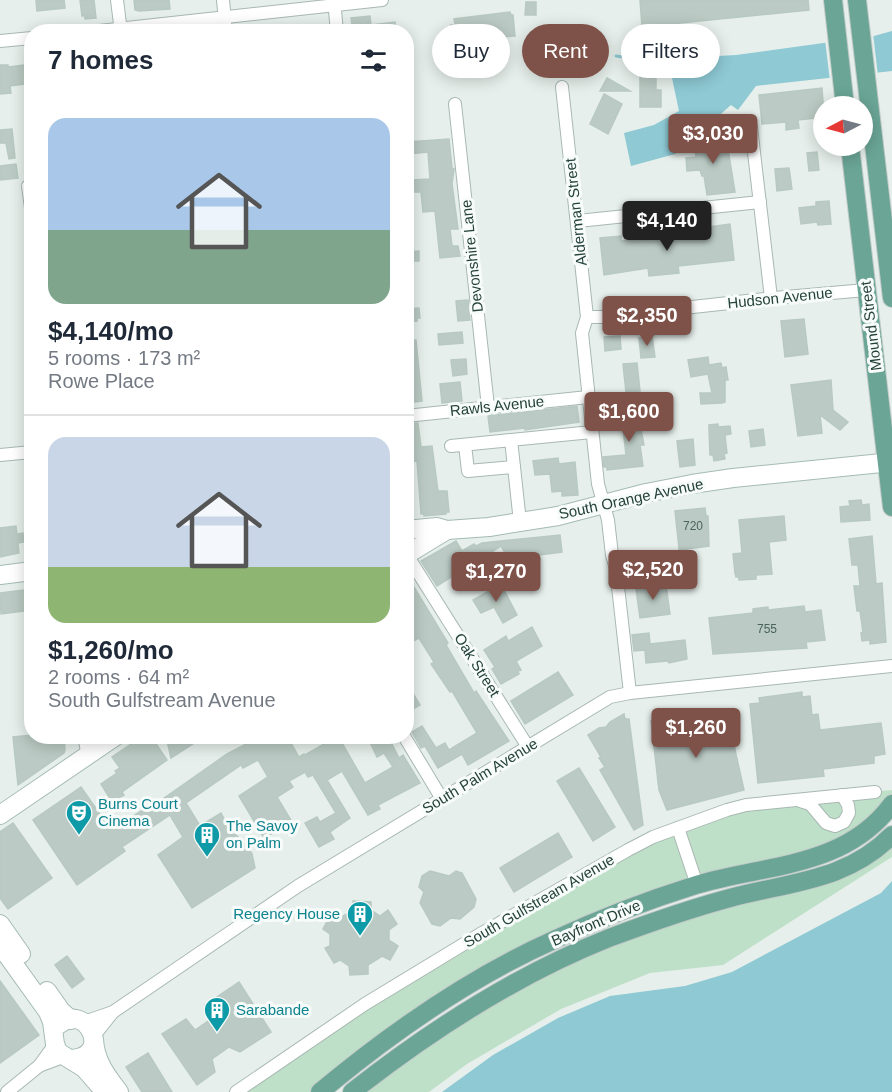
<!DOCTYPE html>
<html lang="en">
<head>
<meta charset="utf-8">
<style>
  body { margin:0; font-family:Arial,sans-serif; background:#f6f6f7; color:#1f2937; height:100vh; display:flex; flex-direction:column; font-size:22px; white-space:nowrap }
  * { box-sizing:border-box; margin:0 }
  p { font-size:20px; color:#747a83 }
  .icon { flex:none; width:33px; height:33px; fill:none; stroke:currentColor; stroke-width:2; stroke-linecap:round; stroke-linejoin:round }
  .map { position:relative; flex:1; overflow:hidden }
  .drawer { position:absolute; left:24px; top:24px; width:390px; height:720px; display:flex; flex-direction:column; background:#fff; border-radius:24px; box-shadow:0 3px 15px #0003 }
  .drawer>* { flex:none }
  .banner { position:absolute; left:432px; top:24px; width:369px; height:54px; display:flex; gap:12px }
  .needle { width:39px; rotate:264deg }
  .tools { position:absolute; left:813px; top:96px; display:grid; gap:12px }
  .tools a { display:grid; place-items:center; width:60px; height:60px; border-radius:50%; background:#fff; box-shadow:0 3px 15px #0003; font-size:30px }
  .price { position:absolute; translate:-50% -51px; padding:0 14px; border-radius:6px; background:#7f5249; color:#fff; font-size:20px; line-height:39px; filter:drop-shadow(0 2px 3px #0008) }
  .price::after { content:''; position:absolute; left:50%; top:36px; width:18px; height:14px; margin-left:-9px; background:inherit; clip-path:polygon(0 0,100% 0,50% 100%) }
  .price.selected { background:#222; color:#fff }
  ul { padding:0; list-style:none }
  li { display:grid; align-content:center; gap:12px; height:318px; padding:0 24px }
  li+li { border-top:2px solid #e0e1e3 }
  li span { display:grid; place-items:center; height:186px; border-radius:18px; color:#555 }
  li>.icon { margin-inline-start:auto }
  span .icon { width:108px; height:108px; fill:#fffc; stroke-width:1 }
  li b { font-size:26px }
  h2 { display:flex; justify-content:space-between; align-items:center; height:72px; padding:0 24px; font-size:26px }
  .chip { padding:0 21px; border-radius:27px; background:#fff; box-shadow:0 3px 15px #0003; font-size:21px; line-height:54px }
  .chip.selected { background:#7f5249; color:#fff }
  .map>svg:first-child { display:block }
  .green { fill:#bfe0c8 }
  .water { fill:#8ec9d4 }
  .pier { fill:#e6efeb }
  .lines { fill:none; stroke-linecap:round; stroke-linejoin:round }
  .stream { stroke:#8ec9d4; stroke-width:3 }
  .building { fill:#bbcac4; stroke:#b8c9c2; stroke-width:1.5 }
  .street-casing { stroke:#a8b8b2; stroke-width:14 }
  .secondary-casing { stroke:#a4bbb3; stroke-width:20 }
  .primary-casing { stroke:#c2cac8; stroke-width:20 }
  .street { stroke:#fff; stroke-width:12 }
  .secondary { stroke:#fff; stroke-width:18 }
  .primary { stroke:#6aa596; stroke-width:18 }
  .labels { text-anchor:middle; stroke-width:6; stroke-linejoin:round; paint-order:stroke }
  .number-label { font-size:12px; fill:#4a645c }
  .street-label { font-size:15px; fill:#24423a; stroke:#f7fbf9 }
  .culture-label { font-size:15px; fill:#0d838f; stroke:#f7fbf9; text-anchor:start }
</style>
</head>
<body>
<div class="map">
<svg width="892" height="1092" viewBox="0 0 892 1092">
  <rect width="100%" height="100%" fill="#e6efeb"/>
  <g class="green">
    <path d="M892 790V804L866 832 740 873 508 962 320 1092H236L329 1027 628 850 765 802Z"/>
    <path d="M892 844V857L723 965 650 973 561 1009 467 1064 429 1092H366L399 1063 473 1013 609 944Z"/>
  </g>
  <g class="water">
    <path d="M892 31V71L756 86 738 110 731 105 675 154 631 166 624 133 654 125 679 111 672 78 658 62 663 59 736 55 874 36Z"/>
    <path d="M892 881V1092H442L493 1055 558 1018 610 996 685 986 732 972 881 893Z"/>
  </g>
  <path class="pier" d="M873 33 878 76 830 81 825 40Z"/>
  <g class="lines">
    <path class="stream" d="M616 56 658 62"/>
  </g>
  <g class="building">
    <path d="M36 0H64L65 8 37 11Z"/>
    <path d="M80 0H94L96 18 85 19 84 15 82 16Z"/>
    <path d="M134 0H169L170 9 139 11 135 10Z"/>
    <path d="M640 0H808L809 10 642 27Z"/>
    <path d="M526 2H536V15H525Z"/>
    <path d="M510 12 511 15H513L515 36 472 39 473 44H468L470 59 460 61 458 50H454L451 25H455L454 19Z"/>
    <path d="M370 16 371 25 395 22 396 32H353L351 18Z"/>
    <path d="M32 64V83L10 86 11 93 0 94V65H8V67Z"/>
    <path d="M640 75H656V90H661V107H640Z"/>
    <path d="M607 78 630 91H600Z"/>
    <path d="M822 88 824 117 798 120 799 128 786 130V122L762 124 759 95Z"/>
    <path d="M604 94 622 104 608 134 590 124Z"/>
    <path d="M12 129 15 158 9 159 6 143H0V130Z"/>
    <path d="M712 135 714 145 727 143 735 192 707 195 704 176H702L700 170 687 171 686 158 696 157 693 138Z"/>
    <path d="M449 139 452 168 454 169 452 184 458 229H450L452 246H458L460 256 440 258 435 211 423 212 421 192H412L411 180 430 179 428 152 409 154 407 142Z"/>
    <path d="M817 152 819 170 809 171 807 153Z"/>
    <path d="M16 164 18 178 0 180V166Z"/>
    <path d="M789 168 792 189 777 191 775 169Z"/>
    <path d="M829 201 831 224 818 225 817 222 801 224 799 208 816 206V202Z"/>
    <path d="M730 224 734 260 678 266 679 273 649 276 648 268 604 275 600 238 621 236V241L638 238 639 240 710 232 709 227Z"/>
    <path d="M419 251V261H406V252Z"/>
    <path d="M468 300 470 320 458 321 456 301Z"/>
    <path d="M419 308 420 318H417V321L406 322V309Z"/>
    <path d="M804 319 808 354 785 357 781 321Z"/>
    <path d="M462 332 463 343 439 345 438 334Z"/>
    <path d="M620 336 621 349 605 351 604 337Z"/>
    <path d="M652 336 655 357 641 358 639 338Z"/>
    <path d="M406 340H416L422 401 406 403Z"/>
    <path d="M708 357 709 365 721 363 722 368 726 367 728 380H725V402L722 403 701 404 700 393H712L708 374 691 377 688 360Z"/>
    <path d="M466 359 467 374 453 376 451 360Z"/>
    <path d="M637 363 640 391 626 392 623 364Z"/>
    <path d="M831 380 833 410 848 422 840 430 820 415 822 433 798 436 791 385Z"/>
    <path d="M460 382 462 401 442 403 440 384Z"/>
    <path d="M617 398 618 413 602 415V411H599L597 400Z"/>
    <path d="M577 406 579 422 525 430V428L490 432 488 416Z"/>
    <path d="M637 408 644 445H640L643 466 607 470V467H604L603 457 626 455 621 410Z"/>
    <path d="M418 423 421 447 432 446 438 491H447L449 512H446V514L424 516V514H421L417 461 406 462V424Z"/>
    <path d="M718 424V427L730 426 731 434 725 435 727 453 724 454 725 459 714 461 713 455H710L709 428V425Z"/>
    <path d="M763 429 765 445 751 447 749 431Z"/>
    <path d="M693 439 695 465 680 467 677 441Z"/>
    <path d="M558 458 559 464 575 462 578 495 562 496V491L552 492 550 474 535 475 533 461Z"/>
    <path d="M861 500 862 505 869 504 870 520 841 522 840 507 850 506 849 501Z"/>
    <path d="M705 508 706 516H708L709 546 687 549 689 567H681L675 511Z"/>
    <path d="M784 516 786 540 769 542 772 574 756 575V579L739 580V577H736L735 573 733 554 742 553 739 520Z"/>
    <path d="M16 526 17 534 23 533 24 542 18 543 19 553 0 557V528Z"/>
    <path d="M560 535 562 552 539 555 540 560 527 570 519 558 509 560 501 546 437 586 421 561 456 541 462 551 474 544 476 546 482 543Z"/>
    <path d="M872 536 876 584 882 583 886 642 870 644V640L862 641 861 633 863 632 860 611H857L854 586H860L858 565H852L849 539Z"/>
    <path d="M406 574 440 630 448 643 446 645 474 693 476 691 509 741 468 765 462 754 438 768 425 746 421 748 412 732 422 726 436 748 445 743 449 750 477 733 452 691 450 692 431 664 434 662 419 638 406 645Z"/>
    <path d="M501 584 517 615 503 623 494 607 481 613 473 600Z"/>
    <path d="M666 585 670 614 640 618 636 589Z"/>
    <path d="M32 589V610L1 614 0 593Z"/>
    <path d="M804 606 805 612 821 610 825 640 806 642 807 648 713 654 709 618 753 613V609L768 607V610Z"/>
    <path d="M532 627 542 646 516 661 521 670 518 671 519 674 501 684 492 669 495 667 484 650 506 636 508 641Z"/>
    <path d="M649 633 650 644 685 640 687 659 669 663 668 661 646 663 645 650 634 651 632 635Z"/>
    <path d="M558 672 573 695 525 724 511 701Z"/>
    <path d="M406 682 420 705 406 713Z"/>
    <path d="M802 692V697L810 696 812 715 818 714 820 730 881 723 885 754 874 756V763L823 769 824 776 758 783 750 704 760 703 759 698Z"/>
    <path d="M731 712 735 750 744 790 667 810 659 790 651 721Z"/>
    <path d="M624 714 625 719H629L643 825 634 830 600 770 605 767 599 758 601 757 588 735 599 728 606 727 610 722Z"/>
    <path d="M32 735V736H64L65 750 64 753 18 785 13 737Z"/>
    <path d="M143 736H151L167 760 122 792 124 795 112 802 101 784 117 773 115 771 120 768 112 757Z"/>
    <path d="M166 736H205L171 758Z"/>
    <path d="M250 736H287L299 757 304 754 305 755 324 744 320 736H338L365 783 393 767 384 753 377 757 367 736H388L399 758 403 755 420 783 378 805 380 809 368 815 342 771 327 780 350 818 330 832 334 839 319 847 305 823 317 817 320 822 336 813 313 775 308 777 305 772 289 781 293 787 277 797 292 822 264 838 239 796 268 777 258 760 243 768 241 765 186 803 200 826 221 813 229 828 248 847 252 854 255 868 192 908 158 855 183 837 170 815 122 847 125 851 77 885 33 820 81 787 111 830 146 808 147 810 227 754 252 741Z"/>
    <path d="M579 768 615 827 593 841 557 781Z"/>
    <path d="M13 823 52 878 8 909 0 898V832Z"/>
    <path d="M558 833 572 857 514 892 500 868Z"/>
    <path d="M430 871 449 876 456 871 462 873 476 899 474 907 460 919 451 918 440 926 432 924 420 903 424 892 419 887 422 876Z"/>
    <path d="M353 901 371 902V910L380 916 388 910 397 924 389 930V940L398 946 390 960 382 956 368 965V974L350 975 349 966 340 960 334 963 325 948 330 946V934L323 929 331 914 339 918 353 911Z"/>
    <path d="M67 956 84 979 72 988 55 965Z"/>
    <path d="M0 981 39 1035 0 1063Z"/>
    <path d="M239 982 271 1032 240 1052 229 1047 212 1059 215 1072 197 1085 162 1034 186 1019 195 1030 214 1017 205 1005Z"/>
    <path d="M148 1053 172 1092H142L126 1067Z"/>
  </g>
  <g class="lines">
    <g class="street-casing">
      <g id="street">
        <path d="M117 0 121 32"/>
        <path d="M223 0 226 32"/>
        <path d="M334 0 337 32"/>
        <path d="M90 32 382 0"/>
        <path d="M0 41 32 38"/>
        <path d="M562 87 587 317 582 333 598 484 608 520 612 555 616 569 630 693"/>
        <path d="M455 104 488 407"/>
        <path d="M751 127 771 298"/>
        <path d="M28 186 32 215"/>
        <path d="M578 221 760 202"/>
        <path d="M587 317H602L774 298 866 290"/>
        <path d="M406 416 588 397"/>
        <path d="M465 445 468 471 514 467 511 440"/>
        <path d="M451 446 592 432"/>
        <path d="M0 455 32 452"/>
        <path d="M514 467 520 522"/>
        <path d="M407 555 528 747"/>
        <path d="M84 736 88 756"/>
        <path d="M404 736 442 799"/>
        <path d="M800 801 810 804 826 823 835 826 844 822 849 813 848 805 842 795"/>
        <path d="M678 828 697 885"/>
        <path d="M113 1012 298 886 610 697 630 693 892 666"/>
        <path d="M84 1022 113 1012 93 1037"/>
        <path d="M55 1044 39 1066 63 1057"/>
        <path d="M7 1092 39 1066"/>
        <path d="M236 1092 365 1004 482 933 628 850 653 837 727 810 746 805 875 792"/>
      </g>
    </g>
    <g class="secondary-casing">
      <g id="secondary">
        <path d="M406 530 437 527 447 530 489 527 558 516 646 493 692 484 733 478 892 462"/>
        <path d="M406 555 447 530"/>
        <path d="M0 575 32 571"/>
        <path d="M0 815 116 736"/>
        <path d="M0 924 21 954"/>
        <path d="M0 945 48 1012 52 1022 55 1044 58 1052 84 1068 105 1092"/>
        <path d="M47 991 61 1011 71 1020"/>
        <path d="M60 1024C85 1002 114 1055 72 1059"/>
        <path d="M94 1039C95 1061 106 1075 119 1092"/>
      </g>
    </g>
    <g class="primary-casing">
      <g id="primary">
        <path d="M833 0 845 106"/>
        <path d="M857 0 892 298"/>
        <path d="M850 146 892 507"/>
        <path d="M320 1092C392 1032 470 977 556 939 601 918 648 900 696 885 766 864 845 868 892 804"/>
        <path d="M352 1092C431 1030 516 975 609 938 649 923 689 909 730 898 790 882 847 881 892 835"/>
      </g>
    </g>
    <use href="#street" class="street"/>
    <use href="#secondary" class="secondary"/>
    <use href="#primary" class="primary"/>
  </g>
  <defs>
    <g id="theatre-pin" transform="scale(1.35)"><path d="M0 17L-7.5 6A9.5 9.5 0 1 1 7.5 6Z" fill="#0f9aa8" stroke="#f7fbf9"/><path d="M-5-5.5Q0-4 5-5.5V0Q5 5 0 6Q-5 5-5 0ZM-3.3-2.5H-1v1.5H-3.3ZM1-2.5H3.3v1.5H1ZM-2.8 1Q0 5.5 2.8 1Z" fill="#fff"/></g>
    <g id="building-pin" transform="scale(1.35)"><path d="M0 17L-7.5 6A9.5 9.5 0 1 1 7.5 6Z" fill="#0f9aa8" stroke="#f7fbf9"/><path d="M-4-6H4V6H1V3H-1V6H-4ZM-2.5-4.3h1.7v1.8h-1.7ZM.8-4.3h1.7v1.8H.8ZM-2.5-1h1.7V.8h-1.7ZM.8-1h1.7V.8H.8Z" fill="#fff"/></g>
  </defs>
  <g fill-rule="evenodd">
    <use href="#theatre-pin" x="79" y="813"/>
    <use href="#building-pin" x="207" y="835"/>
    <use href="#building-pin" x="360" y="914"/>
    <use href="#building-pin" x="217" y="1010"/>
  </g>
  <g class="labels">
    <g class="number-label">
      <text x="693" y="530">720</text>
      <text x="767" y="633">755</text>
    </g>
    <g class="street-label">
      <text transform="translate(576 212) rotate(-96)" y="5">Alderman Street</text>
      <text transform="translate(472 256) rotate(-96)" y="5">Devonshire Lane</text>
      <text transform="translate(780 298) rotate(-6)" y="5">Hudson Avenue</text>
      <text transform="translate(871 326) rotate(-97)" y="5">Mound Street</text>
      <text transform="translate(497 406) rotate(-6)" y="5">Rawls Avenue</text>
      <text transform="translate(631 499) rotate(-12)" y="5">South Orange Avenue</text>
      <text transform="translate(477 665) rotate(58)" y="5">Oak Street</text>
      <text transform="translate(480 776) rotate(-31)" y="5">South Palm Avenue</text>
      <text transform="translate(539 901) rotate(-30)" y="5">South Gulfstream Avenue</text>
      <text transform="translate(596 923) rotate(-23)" y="5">Bayfront Drive</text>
    </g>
    <g class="culture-label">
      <text x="98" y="809">Burns Court<tspan x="98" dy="17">Cinema</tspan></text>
      <text x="226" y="831">The Savoy<tspan x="226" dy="17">on Palm</tspan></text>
      <text x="340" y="919" text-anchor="end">Regency House</text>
      <text x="236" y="1015">Sarabande</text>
    </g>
  </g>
</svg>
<div class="tools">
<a><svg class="needle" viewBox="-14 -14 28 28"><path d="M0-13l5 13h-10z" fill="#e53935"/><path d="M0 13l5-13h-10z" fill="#747a83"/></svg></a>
</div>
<b class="price" style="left:713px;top:165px">$3,030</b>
<b class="price selected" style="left:667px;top:252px">$4,140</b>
<b class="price" style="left:647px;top:347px">$2,350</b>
<b class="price" style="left:629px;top:443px">$1,600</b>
<b class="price" style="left:653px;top:601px">$2,520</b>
<b class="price" style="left:496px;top:603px">$1,270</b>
<b class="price" style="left:696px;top:759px">$1,260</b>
<div class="banner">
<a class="chip">Buy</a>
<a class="chip selected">Rent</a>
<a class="chip">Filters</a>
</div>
<section class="drawer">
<h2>7 homes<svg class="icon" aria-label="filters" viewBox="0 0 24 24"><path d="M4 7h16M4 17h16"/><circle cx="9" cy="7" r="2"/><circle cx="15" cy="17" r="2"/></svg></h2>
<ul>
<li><span style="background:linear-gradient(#a9c7e8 60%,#7fa58c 0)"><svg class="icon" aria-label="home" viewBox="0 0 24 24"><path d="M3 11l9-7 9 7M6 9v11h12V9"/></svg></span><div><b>$4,140/mo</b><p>5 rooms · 173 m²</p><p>Rowe Place</p></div></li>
<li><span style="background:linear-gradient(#c9d6e8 70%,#8fb573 0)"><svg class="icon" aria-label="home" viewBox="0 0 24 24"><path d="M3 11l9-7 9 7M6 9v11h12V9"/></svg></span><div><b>$1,260/mo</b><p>2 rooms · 64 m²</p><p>South Gulfstream Avenue</p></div></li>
</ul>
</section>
</div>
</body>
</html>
